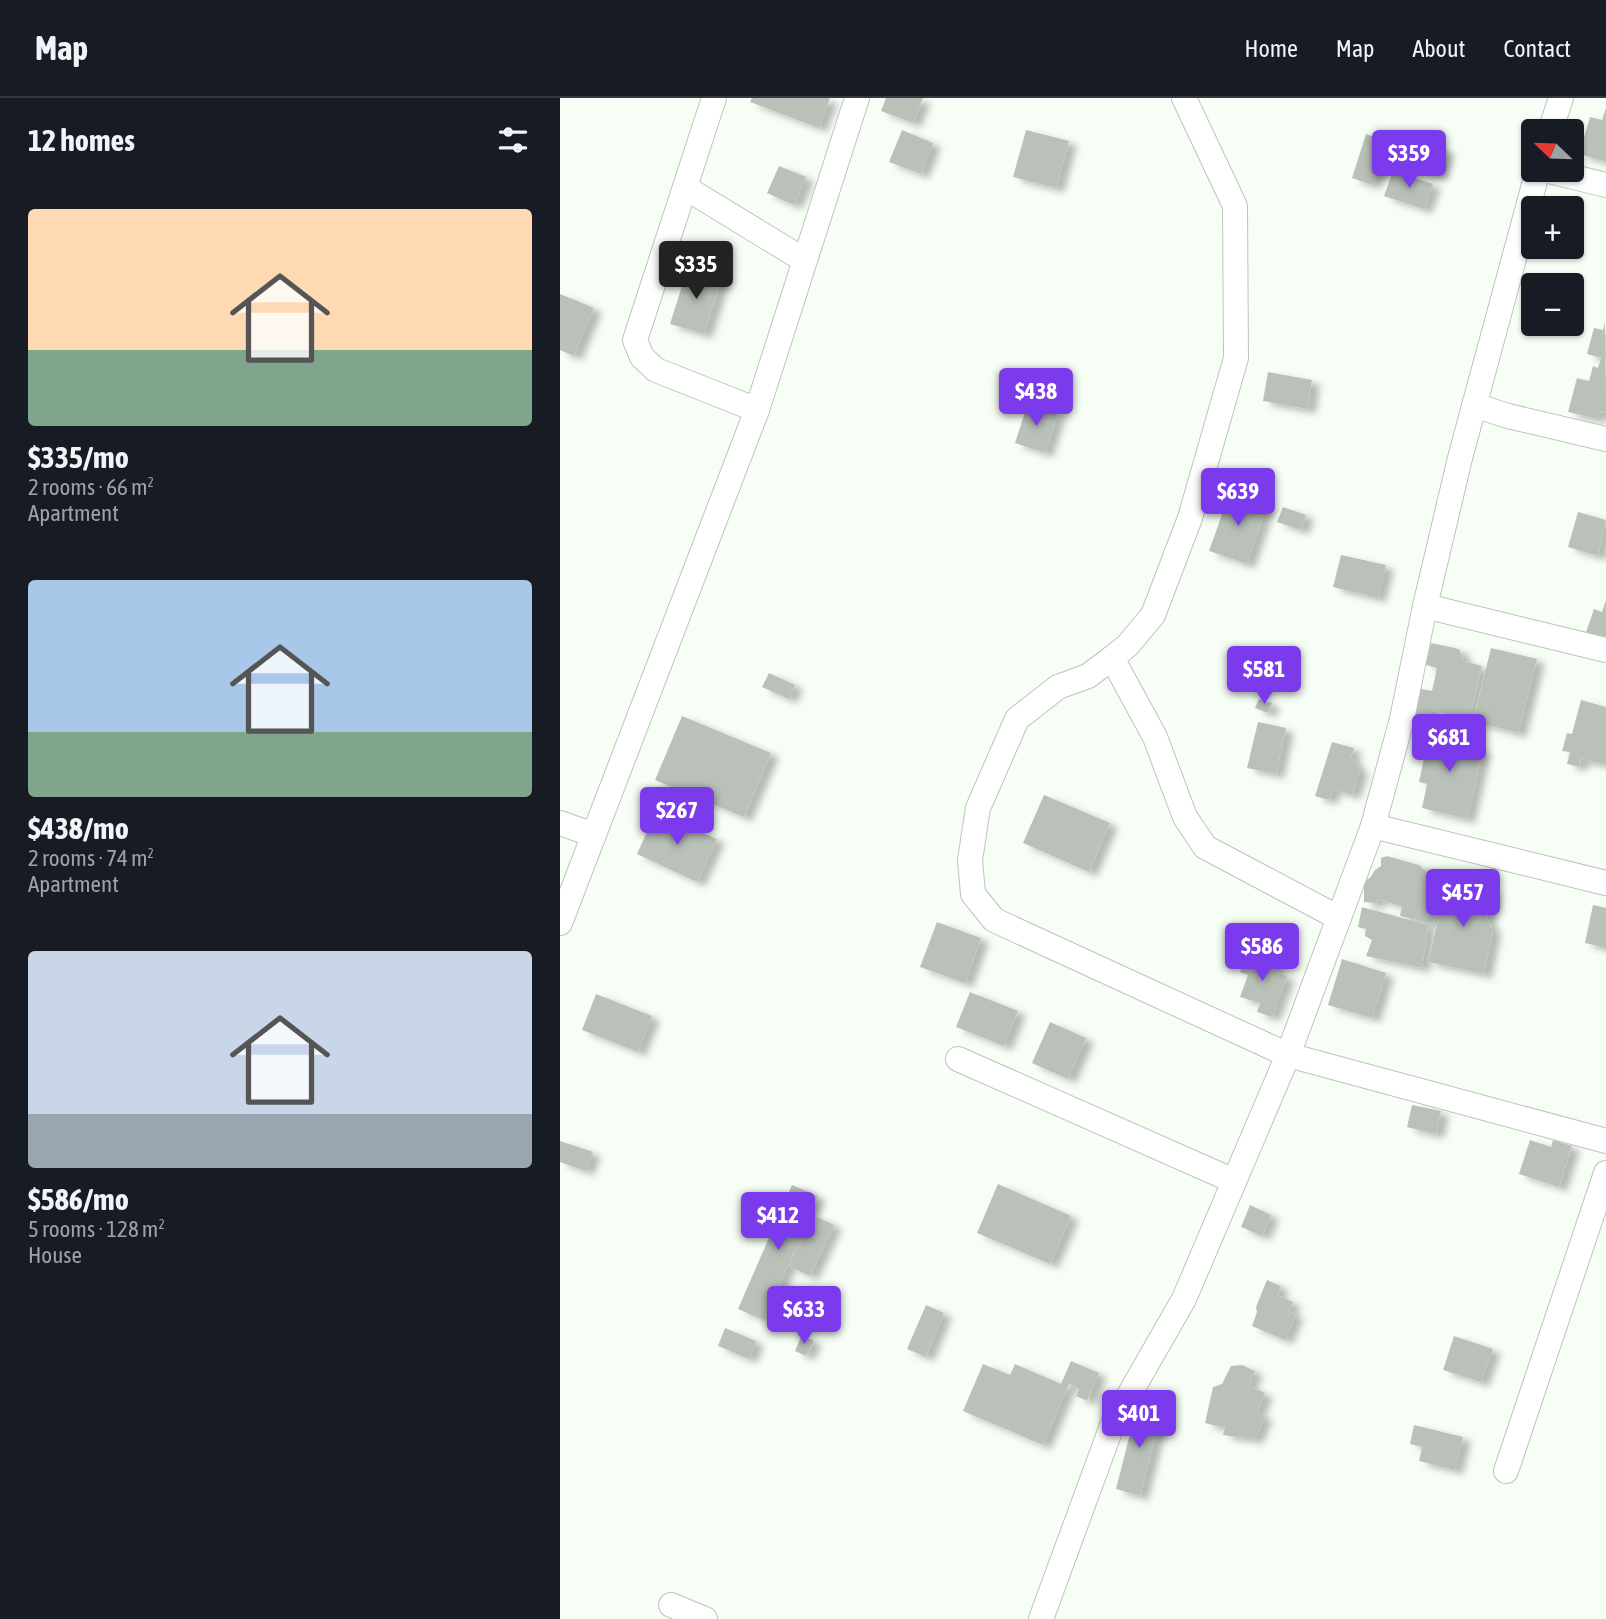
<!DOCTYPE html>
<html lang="en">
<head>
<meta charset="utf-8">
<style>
  body { margin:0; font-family:"Asap Condensed",sans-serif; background:#20242c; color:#f1f3f6; height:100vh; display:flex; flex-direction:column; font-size:26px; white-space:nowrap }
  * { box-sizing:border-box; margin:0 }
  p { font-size:23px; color:#9ea1a6 }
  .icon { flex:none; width:38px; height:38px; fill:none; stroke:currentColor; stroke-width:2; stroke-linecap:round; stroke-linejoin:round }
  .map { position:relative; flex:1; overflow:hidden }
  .details { display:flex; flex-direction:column; background:#171b24; width:560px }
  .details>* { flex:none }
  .needle { width:46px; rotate:293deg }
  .tools { position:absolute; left:961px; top:21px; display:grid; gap:14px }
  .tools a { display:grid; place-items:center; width:63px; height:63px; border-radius:7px; background:#171b24; box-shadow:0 2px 5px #0004; font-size:35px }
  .price { position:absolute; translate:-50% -60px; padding:0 16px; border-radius:7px; background:#7c3aed; color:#fff; font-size:23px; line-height:46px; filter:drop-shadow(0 2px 4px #0008) }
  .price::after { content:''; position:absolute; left:50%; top:42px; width:21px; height:16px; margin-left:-10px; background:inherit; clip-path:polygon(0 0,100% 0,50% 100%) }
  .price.active { background:#222; color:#fff }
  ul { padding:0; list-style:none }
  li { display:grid; align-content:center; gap:14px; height:371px; padding:0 28px }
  li span { display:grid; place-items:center; height:217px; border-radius:7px; color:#555 }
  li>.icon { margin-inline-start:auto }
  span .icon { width:126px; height:126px; fill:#fffc; stroke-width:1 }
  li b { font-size:30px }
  h2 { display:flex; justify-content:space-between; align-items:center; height:84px; padding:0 28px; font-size:30px }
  header { display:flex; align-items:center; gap:42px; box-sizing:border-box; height:98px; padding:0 35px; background:#171b24; border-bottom:2px solid #363941 }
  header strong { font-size:33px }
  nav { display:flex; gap:38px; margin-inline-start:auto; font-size:24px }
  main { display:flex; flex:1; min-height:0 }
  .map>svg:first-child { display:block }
  .building { fill:#bac1b9; filter:url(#shadow) }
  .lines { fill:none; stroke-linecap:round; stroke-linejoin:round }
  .street-casing { stroke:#bdc4bc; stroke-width:26 }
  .street { stroke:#fff; stroke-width:24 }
</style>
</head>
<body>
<header>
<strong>Map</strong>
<nav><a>Home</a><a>Map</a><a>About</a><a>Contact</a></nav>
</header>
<main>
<section class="details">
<h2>12 homes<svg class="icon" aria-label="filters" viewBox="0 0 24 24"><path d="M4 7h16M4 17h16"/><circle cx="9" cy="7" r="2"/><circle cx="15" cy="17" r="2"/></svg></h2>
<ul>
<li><span style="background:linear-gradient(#ffd9b3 65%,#7fa58c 0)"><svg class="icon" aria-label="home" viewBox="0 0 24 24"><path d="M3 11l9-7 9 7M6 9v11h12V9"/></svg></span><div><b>$335/mo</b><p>2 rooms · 66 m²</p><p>Apartment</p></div></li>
<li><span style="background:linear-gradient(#a9c7e8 70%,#7fa58c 0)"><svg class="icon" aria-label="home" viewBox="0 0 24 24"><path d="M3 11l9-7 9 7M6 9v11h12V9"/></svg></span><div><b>$438/mo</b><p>2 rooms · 74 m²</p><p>Apartment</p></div></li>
<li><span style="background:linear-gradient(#c9d6e8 75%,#9aa5b1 0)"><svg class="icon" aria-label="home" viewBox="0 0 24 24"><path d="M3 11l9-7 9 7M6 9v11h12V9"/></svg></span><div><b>$586/mo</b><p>5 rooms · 128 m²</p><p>House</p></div></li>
</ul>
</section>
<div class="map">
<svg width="1046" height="1521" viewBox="0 0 1046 1521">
  <defs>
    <filter id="shadow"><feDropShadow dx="8" dy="4.5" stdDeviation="3.5" flood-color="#0004"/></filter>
  </defs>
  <rect width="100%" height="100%" fill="#f6fef5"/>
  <g class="building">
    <path d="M192 0H270L259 30 190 4Z"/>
    <path d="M326 0H363L353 25 321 13Z"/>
    <path d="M1046 10V64L1019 56 1030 19 1042 22Z"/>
    <path d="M342 32 373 45 361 76 329 64Z"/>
    <path d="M466 32 509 43 496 90 453 79Z"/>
    <path d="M806 36 828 44 813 87 792 80Z"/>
    <path d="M846 39 887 52 879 78 838 65Z"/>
    <path d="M219 68 246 79 234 107 207 95Z"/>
    <path d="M833 73 873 86 864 111 824 98Z"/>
    <path d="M128 169 162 180 144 236 110 226Z"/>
    <path d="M0 196 34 210 14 258 0 252Z"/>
    <path d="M1045 224 1046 315 1040 314 1037 321 1008 314 1017 280 1029 283 1033 268 1038 270 1041 260 1027 256 1034 230 1043 232Z"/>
    <path d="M708 274 752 282 748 311 703 303Z"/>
    <path d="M468 305 498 315 485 355 455 345Z"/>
    <path d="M670 394 707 407 687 466 649 453Z"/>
    <path d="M723 409 746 417 741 432 717 424Z"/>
    <path d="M1018 414 1046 422 1038 458 1008 449Z"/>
    <path d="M781 457 826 467 818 500 773 489Z"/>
    <path d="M1046 502V541L1026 534 1034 511 1042 514Z"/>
    <path d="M871 545 899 551 904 563 922 568 907 632 882 627 885 616 872 612 869 626 849 620 856 590 872 593 877 570 866 567Z"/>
    <path d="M931 550 977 561 958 635 913 623Z"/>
    <path d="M209 575 235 587 229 601 202 589Z"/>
    <path d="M699 601 712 605 708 615 695 610Z"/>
    <path d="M1021 602 1046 609V667L1021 661 1019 669 1007 666 1010 654 1002 653 1007 635 1012 636Z"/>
    <path d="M122 618 211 655 184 719 95 682Z"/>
    <path d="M698 624 726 630 716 676 687 670Z"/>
    <path d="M876 634 911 642 909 649 923 652 907 721 862 710 867 686 859 684 865 656 856 654 860 639 874 642Z"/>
    <path d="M772 644 794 650 791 658 800 673 792 697 773 691 769 702 755 698Z"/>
    <path d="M484 697 550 725 529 774 463 745Z"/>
    <path d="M96 714 157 741 137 784 77 756Z"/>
    <path d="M827 758 859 767 867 774 881 777 874 796 873 803 880 804 874 826 840 818 842 809 826 803 819 801 816 805 804 804V783L810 780 815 772 821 768V760Z"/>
    <path d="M887 784 933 793 927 820 933 833 924 876 868 864Z"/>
    <path d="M1033 807 1046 810V850L1025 845Z"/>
    <path d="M802 809 868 827 862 870 806 858 812 842 805 838 806 831 798 829Z"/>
    <path d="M377 824 421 840 405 885 360 869Z"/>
    <path d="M687 853 717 864 714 873 727 878 712 919 697 914 700 905 680 899 688 877 680 874Z"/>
    <path d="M782 861 826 875 812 920 768 907Z"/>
    <path d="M410 894 458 913 444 948 396 929Z"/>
    <path d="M36 896 92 918 78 954 22 932Z"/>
    <path d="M490 924 526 940 508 981 472 965Z"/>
    <path d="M852 1007 881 1013 876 1036 847 1029Z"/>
    <path d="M970 1042 991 1049 993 1042 1012 1048 999 1089 959 1076Z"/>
    <path d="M0 1043 33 1054 26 1073 0 1064Z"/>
    <path d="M438 1086 511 1118 490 1166 417 1135Z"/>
    <path d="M232 1087 258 1098 204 1222 178 1211Z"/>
    <path d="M690 1107 711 1117 702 1138 681 1129Z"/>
    <path d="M253 1117 274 1127 250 1178 229 1168Z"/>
    <path d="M707 1182 721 1188 717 1197 733 1204 729 1214 736 1216 725 1242 692 1228 697 1214 696 1209Z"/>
    <path d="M366 1207 384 1215 366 1259 347 1251Z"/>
    <path d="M165 1230 196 1243 189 1261 158 1248Z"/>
    <path d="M242 1237 254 1243 246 1258 235 1253Z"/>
    <path d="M894 1238 933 1251 921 1284 883 1272Z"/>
    <path d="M511 1263 539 1275 527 1303 516 1298 519 1291 509 1286 483 1347 403 1313 423 1266 450 1277 455 1266 501 1286Z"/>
    <path d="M682 1267 695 1273 689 1288 705 1295 697 1315 705 1318 695 1341 663 1337 665 1330 645 1325 653 1289 662 1286 671 1268Z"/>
    <path d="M595 1305 599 1325 580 1398 556 1391 577 1308Z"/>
    <path d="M854 1327 903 1339 895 1372 859 1363 862 1349 850 1346Z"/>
  </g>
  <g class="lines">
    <g class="street-casing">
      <g id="street">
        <path d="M154 0 75 242 82 259 96 272 197 312"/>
        <path d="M624 0 675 108 676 260 630 420 593 517 568 547 552 560 528 578 498 589 457 621 418 710 410 762 413 796 434 822 728 957 1046 1043"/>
        <path d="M990 33 1001 0"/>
        <path d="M985 72 1046 87"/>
        <path d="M126 90 244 162"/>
        <path d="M914 307 948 318 1046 341"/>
        <path d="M865 508 1046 552"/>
        <path d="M552 560 595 639 625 719 645 749 779 820"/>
        <path d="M0 725 34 737"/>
        <path d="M813 728 1046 785"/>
        <path d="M0 825 197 312 297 0"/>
        <path d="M398 961 674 1083"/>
        <path d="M946 1373 1046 1075"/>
        <path d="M111 1507 145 1521"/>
        <path d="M481 1521 553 1325 624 1201 728 957 813 728 842 621 865 508 900 360 978 72"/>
      </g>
    </g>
    <use href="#street" class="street"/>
  </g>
</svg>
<div class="tools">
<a><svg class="needle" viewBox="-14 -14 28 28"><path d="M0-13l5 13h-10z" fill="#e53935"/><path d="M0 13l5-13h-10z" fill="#9ea1a6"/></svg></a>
<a>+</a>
<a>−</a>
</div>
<b class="price" style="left:849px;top:92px">$359</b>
<b class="price active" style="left:136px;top:203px">$335</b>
<b class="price" style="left:476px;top:330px">$438</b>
<b class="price" style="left:678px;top:430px">$639</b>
<b class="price" style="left:704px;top:608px">$581</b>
<b class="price" style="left:889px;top:676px">$681</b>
<b class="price" style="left:117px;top:749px">$267</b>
<b class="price" style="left:903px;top:831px">$457</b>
<b class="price" style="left:702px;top:885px">$586</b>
<b class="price" style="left:218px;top:1154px">$412</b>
<b class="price" style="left:244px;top:1248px">$633</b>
<b class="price" style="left:579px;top:1352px">$401</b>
</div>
</main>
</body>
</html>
